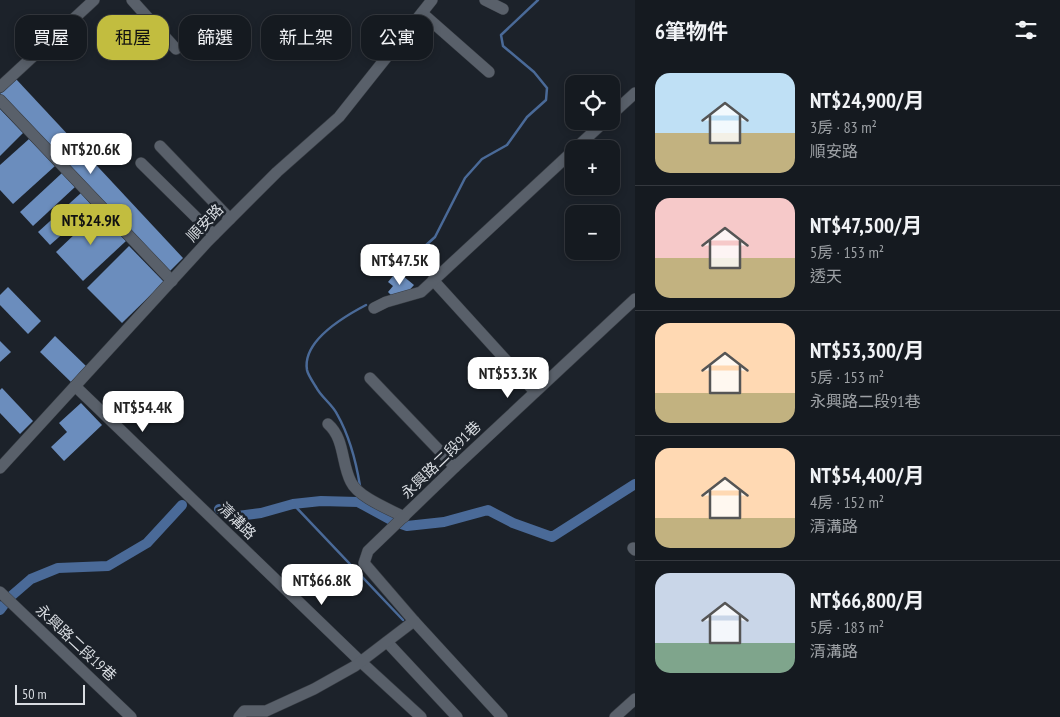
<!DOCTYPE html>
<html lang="zh-TW">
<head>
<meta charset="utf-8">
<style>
  body { margin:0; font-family:"PT Sans Narrow","Noto Sans TC",sans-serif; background:#1e2329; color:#f1f3f6; height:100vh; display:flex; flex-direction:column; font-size:19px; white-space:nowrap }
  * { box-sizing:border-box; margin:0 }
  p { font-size:16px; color:#9da1a5 }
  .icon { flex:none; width:28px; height:28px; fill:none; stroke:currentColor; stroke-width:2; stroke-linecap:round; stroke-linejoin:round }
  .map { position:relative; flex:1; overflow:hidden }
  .sheet { display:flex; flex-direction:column; background:#151a20; width:425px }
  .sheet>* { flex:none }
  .hud { position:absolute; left:15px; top:15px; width:475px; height:45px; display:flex; gap:10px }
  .fabs { position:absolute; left:565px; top:75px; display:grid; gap:10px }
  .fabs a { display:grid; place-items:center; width:55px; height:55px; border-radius:10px; background:#151a20; box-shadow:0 2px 8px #0003,0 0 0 1px #34383e; font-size:25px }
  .scale { position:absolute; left:15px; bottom:12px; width:70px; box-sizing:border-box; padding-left:5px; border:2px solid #d8dce1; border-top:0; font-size:14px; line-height:18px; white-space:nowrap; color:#d8dce1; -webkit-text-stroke:4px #1c222a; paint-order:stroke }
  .price { position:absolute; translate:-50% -42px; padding:0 11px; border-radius:10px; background:#fff; color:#222; font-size:16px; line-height:32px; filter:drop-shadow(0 1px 2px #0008) }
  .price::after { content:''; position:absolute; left:50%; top:30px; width:15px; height:11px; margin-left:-8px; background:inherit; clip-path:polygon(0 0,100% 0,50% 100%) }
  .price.selected { background:#c2bd3f; color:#111 }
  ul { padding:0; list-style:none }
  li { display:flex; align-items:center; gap:15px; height:125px; padding:0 20px }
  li+li { border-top:1px solid #34383e }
  li span { display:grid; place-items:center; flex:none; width:140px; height:100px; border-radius:15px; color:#555 }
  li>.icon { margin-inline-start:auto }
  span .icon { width:60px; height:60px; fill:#fffc; stroke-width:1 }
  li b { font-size:21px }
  h2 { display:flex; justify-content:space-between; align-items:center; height:60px; padding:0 20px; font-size:21px }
  .pill { padding:0 18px; border-radius:15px; background:#151a20; box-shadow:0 2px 8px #0003,0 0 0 1px #34383e; font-size:18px; line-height:45px }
  .pill.selected { background:#c2bd3f; color:#111 }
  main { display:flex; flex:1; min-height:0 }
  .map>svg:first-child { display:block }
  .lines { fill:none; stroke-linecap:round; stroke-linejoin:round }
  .stream { stroke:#4a6a98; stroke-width:2.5 }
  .canal { stroke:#4a6a98; stroke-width:10 }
  .building { fill:#6b8dbd }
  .minor-casing { stroke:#383d44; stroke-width:12 }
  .minor { stroke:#59606a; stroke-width:11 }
  .labels { text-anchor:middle; stroke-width:5; stroke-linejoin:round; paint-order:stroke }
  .street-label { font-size:15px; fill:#d8dce1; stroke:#1c222a }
</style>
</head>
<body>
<main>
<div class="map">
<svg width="635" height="717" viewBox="0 0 635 717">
  <rect width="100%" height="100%" fill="#1c222a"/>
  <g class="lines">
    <g class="stream">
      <path d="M399 264 425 246 435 237 465 178 482 159 507 145 527 117 546 100 547 88 534 72 503 46 501 35 538 0"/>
      <path d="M360 486C356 461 350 437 337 414 332 404 321 397 316 387 313 382 308 375 307 370 302 341 345 316 366 305"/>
      <path d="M293 504 403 620"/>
    </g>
    <g class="canal">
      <path d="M219 509 238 516 261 513 293 504 321 501 358 502 393 521 407 526 444 522 488 510 513 523 552 537 635 484"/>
      <path d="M0 610 9 598 31 579 58 568 108 566 147 543 182 505"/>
    </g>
  </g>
  <g class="building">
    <path d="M16 79 183 258 168 273 0 94Z"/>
    <path d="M0 109 23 133 0 156Z"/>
    <path d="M29 139 55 166 13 204 0 190V165Z"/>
    <path d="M62 173 75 187 33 226 20 212Z"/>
    <path d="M81 193 93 207 50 245 38 232Z"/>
    <path d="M98 212 126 241 83 281 56 252Z"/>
    <path d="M129 246 164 282 122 323 87 288Z"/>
    <path d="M397 271 414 285 405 295 394 298 388 292 393 286 388 282Z"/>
    <path d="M8 287 41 321 28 334 0 305V295Z"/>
    <path d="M55 336 86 366 71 382 40 352Z"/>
    <path d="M0 341 11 352 0 362Z"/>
    <path d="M2 388 33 421 20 434 0 413V390Z"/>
    <path d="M81 403 102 425 64 461 51 447 67 432 59 423Z"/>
  </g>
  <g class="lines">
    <g class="minor-casing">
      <g id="minor">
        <path d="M132 0 176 49"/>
        <path d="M485 0 503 9"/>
        <path d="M422 13 489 72"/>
        <path d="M0 87 94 0"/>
        <path d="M0 100 172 281"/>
        <path d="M611 115 635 93"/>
        <path d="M160 146 230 219"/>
        <path d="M575 149 605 121"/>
        <path d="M141 163 214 235"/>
        <path d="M433 280 535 392"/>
        <path d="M374 308 386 302 421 292 574 150"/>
        <path d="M370 378 455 467"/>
        <path d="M75 386 361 662 421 717"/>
        <path d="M328 424C345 439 341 463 351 482 358 497 389 509 404 517"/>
        <path d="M0 468 208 241 277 172 339 117 432 0"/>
        <path d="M633 548 635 550"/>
        <path d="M0 592 131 717"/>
        <path d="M387 642 457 717"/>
        <path d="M239 717 244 711H266L314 689 355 666 414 621"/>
        <path d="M502 717 414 621 364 563 368 551 455 467 635 299"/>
        <path d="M615 717 635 699"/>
      </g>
    </g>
    <use href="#minor" class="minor"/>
  </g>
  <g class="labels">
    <g class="street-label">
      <text transform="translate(205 223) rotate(-46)" y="5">順安路</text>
      <text transform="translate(441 460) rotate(-44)" y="5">永興路二段91巷</text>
      <text transform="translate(237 521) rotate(44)" y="5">清溝路</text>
      <text transform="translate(76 643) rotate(43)" y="5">永興路二段19巷</text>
    </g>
  </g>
</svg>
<div class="fabs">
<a><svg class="icon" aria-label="locate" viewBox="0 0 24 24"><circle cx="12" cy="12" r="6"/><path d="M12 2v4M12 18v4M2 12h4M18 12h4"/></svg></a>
<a>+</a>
<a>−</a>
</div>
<div class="scale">50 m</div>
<b class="price" style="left:91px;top:175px">NT$20.6K</b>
<b class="price selected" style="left:91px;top:246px">NT$24.9K</b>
<b class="price" style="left:400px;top:286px">NT$47.5K</b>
<b class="price" style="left:508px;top:399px">NT$53.3K</b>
<b class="price" style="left:143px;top:433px">NT$54.4K</b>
<b class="price" style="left:322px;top:606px">NT$66.8K</b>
<div class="hud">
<a class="pill">買屋</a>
<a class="pill selected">租屋</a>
<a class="pill">篩選</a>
<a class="pill">新上架</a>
<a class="pill">公寓</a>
</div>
</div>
<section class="sheet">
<h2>6筆物件<svg class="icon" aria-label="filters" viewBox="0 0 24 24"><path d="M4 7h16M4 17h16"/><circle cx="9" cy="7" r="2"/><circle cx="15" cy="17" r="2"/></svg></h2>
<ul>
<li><span style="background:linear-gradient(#bfe0f5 60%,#c2b280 0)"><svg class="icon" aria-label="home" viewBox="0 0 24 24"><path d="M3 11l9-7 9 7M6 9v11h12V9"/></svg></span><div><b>NT$24,900/月</b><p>3房 · 83 m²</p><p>順安路</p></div></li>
<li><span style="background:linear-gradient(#f6c9c9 60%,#c2b280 0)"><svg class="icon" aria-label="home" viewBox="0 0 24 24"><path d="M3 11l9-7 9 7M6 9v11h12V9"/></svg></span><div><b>NT$47,500/月</b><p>5房 · 153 m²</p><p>透天</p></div></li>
<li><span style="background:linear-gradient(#ffd9b3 70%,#c2b280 0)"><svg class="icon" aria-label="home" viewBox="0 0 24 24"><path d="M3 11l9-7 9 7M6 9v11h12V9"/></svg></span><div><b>NT$53,300/月</b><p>5房 · 153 m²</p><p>永興路二段91巷</p></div></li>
<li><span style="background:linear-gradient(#ffd9b3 70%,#c2b280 0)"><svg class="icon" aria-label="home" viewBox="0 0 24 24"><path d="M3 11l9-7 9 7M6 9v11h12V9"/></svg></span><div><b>NT$54,400/月</b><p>4房 · 152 m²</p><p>清溝路</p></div></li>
<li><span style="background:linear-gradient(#c9d6e8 70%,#7fa58c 0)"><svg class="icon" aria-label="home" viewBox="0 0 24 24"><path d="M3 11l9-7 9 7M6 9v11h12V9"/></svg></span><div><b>NT$66,800/月</b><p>5房 · 183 m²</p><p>清溝路</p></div></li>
</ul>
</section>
</main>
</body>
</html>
